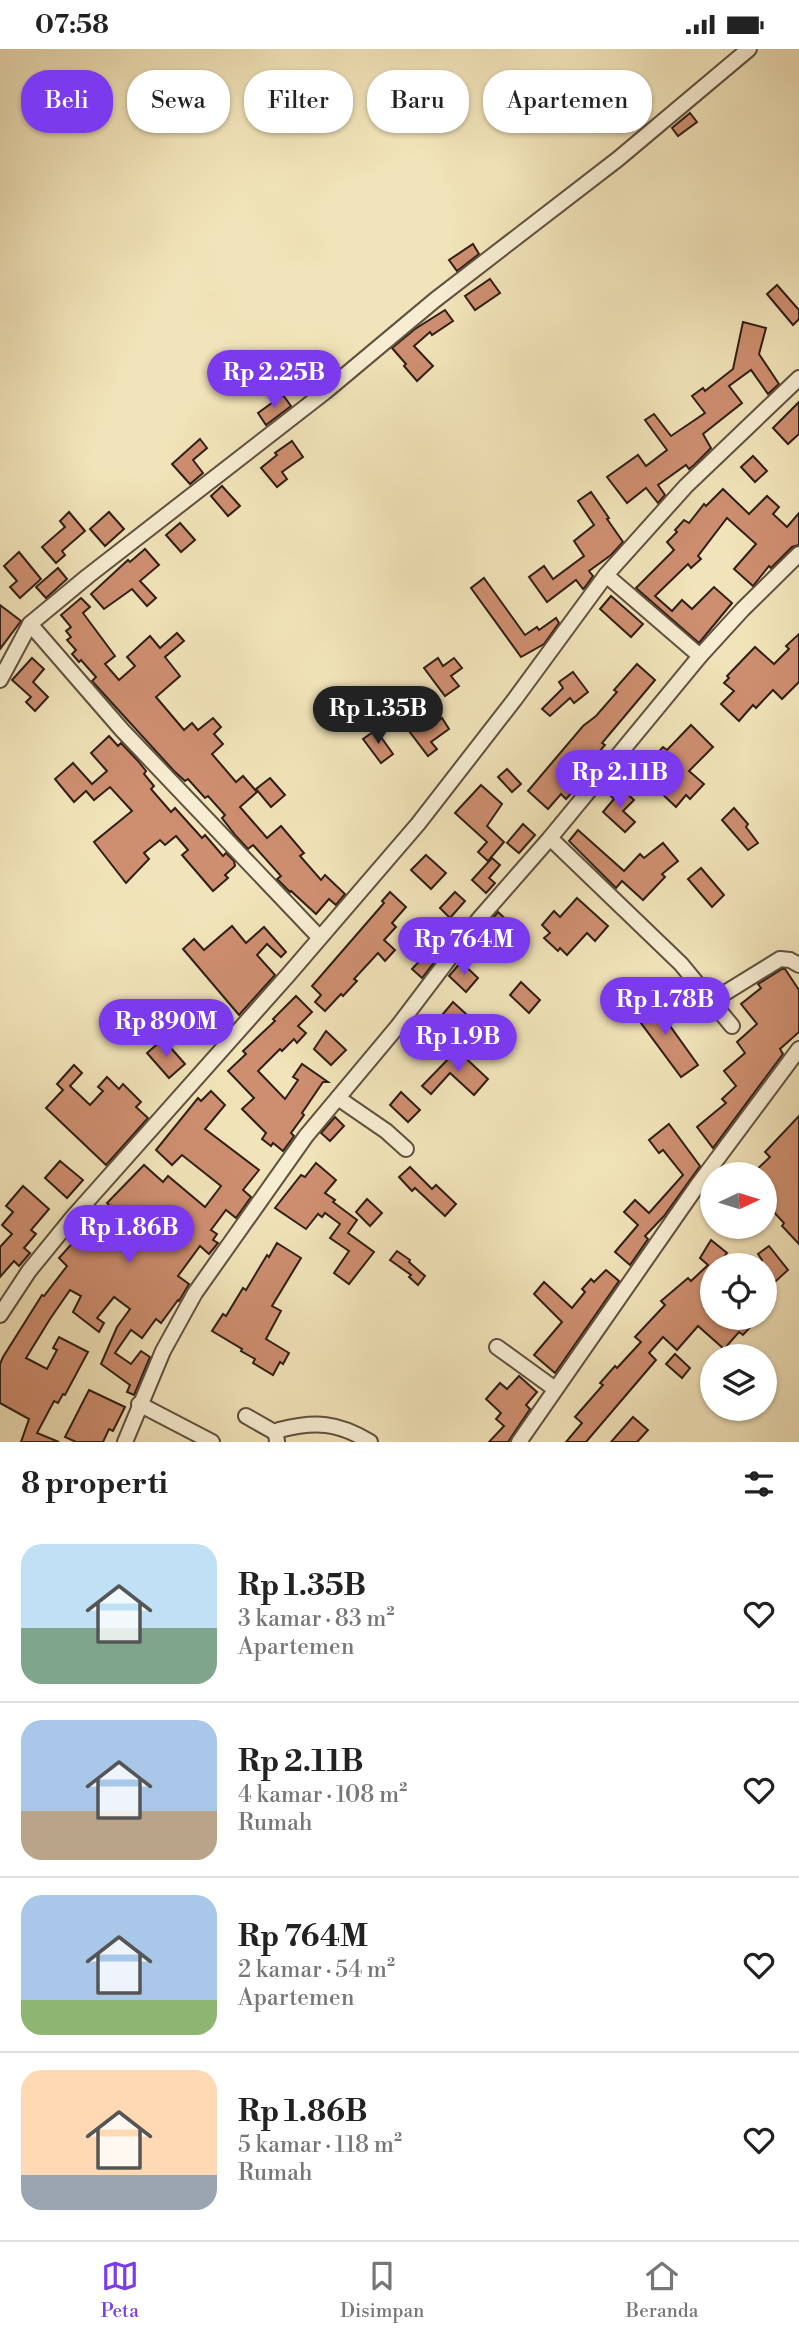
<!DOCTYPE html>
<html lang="id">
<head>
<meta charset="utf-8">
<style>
  body { margin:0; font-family:"Libre Bodoni",serif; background:#f2f2f2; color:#222; height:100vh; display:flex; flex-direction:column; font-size:26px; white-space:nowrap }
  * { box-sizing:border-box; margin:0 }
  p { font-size:23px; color:#767676 }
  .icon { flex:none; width:38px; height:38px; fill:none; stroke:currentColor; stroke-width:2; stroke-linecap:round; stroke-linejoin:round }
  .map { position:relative; height:1393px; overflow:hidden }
  .panel { display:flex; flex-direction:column; background:#fff; flex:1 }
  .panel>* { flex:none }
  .banner { position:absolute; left:21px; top:21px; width:758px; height:63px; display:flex; gap:14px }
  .needle { width:46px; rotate:86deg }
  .fabs { position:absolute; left:700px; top:1113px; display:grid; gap:14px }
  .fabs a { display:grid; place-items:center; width:77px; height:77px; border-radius:50%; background:#fff; box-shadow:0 2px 5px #0004; font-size:35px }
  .price { position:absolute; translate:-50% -60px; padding:0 16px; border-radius:24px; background:#7c3aed; color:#fff; font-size:23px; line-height:46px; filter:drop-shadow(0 2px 4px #0008) }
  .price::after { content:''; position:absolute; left:50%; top:42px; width:21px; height:16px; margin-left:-10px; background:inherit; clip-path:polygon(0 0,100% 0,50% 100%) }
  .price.on { background:#222; color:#fff }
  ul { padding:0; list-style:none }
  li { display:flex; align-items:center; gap:21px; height:175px; padding:0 21px }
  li+li { border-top:2px solid #e0e0e0 }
  li span { display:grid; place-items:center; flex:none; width:196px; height:140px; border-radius:21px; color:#555 }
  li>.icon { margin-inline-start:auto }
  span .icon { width:84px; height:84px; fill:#fffc; stroke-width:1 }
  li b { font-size:30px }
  h2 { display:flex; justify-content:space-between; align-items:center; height:84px; padding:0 21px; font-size:30px }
  .pill { padding:0 24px; border-radius:28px; background:#fff; box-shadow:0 2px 5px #0004; font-size:24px; line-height:63px }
  .pill.on { background:#7c3aed; color:#fff }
  .status { display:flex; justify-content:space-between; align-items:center; height:49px; padding:0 35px; background:#fff; direction:ltr }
  .status svg { height:19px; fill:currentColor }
  .tabs { display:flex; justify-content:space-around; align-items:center; height:98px; border-top:2px solid #e0e0e0; background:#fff; font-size:19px; color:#767676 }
  .tabs a { display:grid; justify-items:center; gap:4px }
  .tabs .on { color:#7c3aed }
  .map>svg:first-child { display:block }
  .building { fill:#ce8f70; stroke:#2f1e16; stroke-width:2 }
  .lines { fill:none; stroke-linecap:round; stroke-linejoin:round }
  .minor-casing { stroke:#60503f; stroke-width:18 }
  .minor { stroke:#f7edd2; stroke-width:14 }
</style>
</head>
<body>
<div class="status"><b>07:58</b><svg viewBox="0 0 49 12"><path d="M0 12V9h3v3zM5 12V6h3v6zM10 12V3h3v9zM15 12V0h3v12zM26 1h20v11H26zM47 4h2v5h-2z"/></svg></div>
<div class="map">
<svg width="799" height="1393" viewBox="0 0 799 1393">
  <rect width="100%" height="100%" fill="#f2e4ba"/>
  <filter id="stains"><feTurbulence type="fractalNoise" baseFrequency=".00286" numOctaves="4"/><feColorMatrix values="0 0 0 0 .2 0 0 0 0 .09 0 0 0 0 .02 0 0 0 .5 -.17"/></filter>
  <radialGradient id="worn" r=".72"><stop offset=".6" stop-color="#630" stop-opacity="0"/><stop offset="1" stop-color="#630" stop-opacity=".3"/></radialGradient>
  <g class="building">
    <path d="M690 64 697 73 678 87 672 79Z"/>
    <path d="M473 195 479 205 457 222 449 211Z"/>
    <path d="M490 230 500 244 475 261 465 247Z"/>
    <path d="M777 236 799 261V270L793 276 767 245Z"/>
    <path d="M445 261 453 272 432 286 430 283 414 297 433 317 417 332 404 317 406 315 392 299 415 280Z"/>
    <path d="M743 273 766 279 759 305 779 335 768 345 751 321 729 337 742 354 703 385 711 399 694 416 689 420 686 416 658 436 665 446 658 454 646 439 627 454 607 428 638 406 646 417 667 401 645 371 654 365 671 387 705 364 692 347 703 339 705 342 733 320Z"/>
    <path d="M283 346 291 357 266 376 258 364Z"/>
    <path d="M799 353V385L788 395 773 379Z"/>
    <path d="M200 390 207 399 193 411 203 424 190 435 172 415Z"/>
    <path d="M292 392 303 408 282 423 287 430 277 438 261 419 277 406 275 404Z"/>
    <path d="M753 407 767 422 755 433 741 418Z"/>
    <path d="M222 437 240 457 228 467 211 447Z"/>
    <path d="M723 440 749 465 767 447 779 458 773 465 787 478 799 464V496L792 498 771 519 769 517 753 537 734 520 756 495 727 469 698 507 701 510 691 519 688 515 655 547 672 562 682 551 692 560 714 538 732 554 699 594 636 539 674 501 667 493 677 483 675 481 684 471 689 474 704 455 706 457Z"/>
    <path d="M591 443 609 469 607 470 623 493 611 506 589 522 593 527 585 538 583 540 576 531 547 553 529 528 544 517 553 530 584 507 574 492 594 476 578 452Z"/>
    <path d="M69 463 85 482 62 502 65 506 56 514 42 498 65 478 60 472Z"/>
    <path d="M109 463 124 480 105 497 90 480Z"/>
    <path d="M180 474 195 491 181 503 166 486Z"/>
    <path d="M145 500 159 516 140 532 156 549 147 557 132 540 104 560 91 545 128 511 130 513Z"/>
    <path d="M19 503 41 530 20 549 10 538 17 532 4 517Z"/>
    <path d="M58 519 67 530 46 549 36 538Z"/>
    <path d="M484 529 525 586 537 578 539 581 556 569 559 574 544 595 521 608 471 539Z"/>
    <path d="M611 547 643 575 631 588 600 560Z"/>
    <path d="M81 549 90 558 83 564 115 607 105 615 119 631 135 617 127 608 150 587 160 599 177 584 184 592 165 608 180 627 156 648 184 681 192 674 198 681 213 669 221 678 214 685 223 695 212 705 236 733 243 727 257 743 240 758 267 789 281 777 304 804 300 807 321 831 325 826 345 845 336 856 329 850 316 865 291 842 290 843 277 830 281 827 253 796 248 800 236 787 222 769 225 766 208 747 205 749 188 730 185 732 174 722 92 632 96 628 81 611 79 613 72 605 76 601 67 591 71 588 66 582 71 578 61 566Z"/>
    <path d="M0 556 21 572 0 600Z"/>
    <path d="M799 585V633L782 650 773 641 756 659 753 656 739 672 721 655 734 642 724 634 729 629 727 627 755 598 774 615 789 600 786 597Z"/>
    <path d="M32 609 44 620 33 633 48 648 35 662 26 653 31 648 12 631Z"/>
    <path d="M438 609 443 617 454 609 462 619 451 627 459 637 445 647 424 619Z"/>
    <path d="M637 615 655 631 602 694 605 696 582 723 587 729 580 738 578 737 566 750 561 745 548 760 528 742 583 677 596 667 617 643 614 641Z"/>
    <path d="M573 623 588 643 574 654 570 649 550 667 542 660 563 639 559 633Z"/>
    <path d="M407 650 410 655 417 650 435 674 442 669 449 680 431 693 437 700 428 707 409 682 414 678 398 656Z"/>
    <path d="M691 676 713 698 689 722 704 735 690 750 686 746 676 758 658 741 660 739 647 727 658 716 652 710 663 698 667 701Z"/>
    <path d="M376 681 393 705 381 714 363 690Z"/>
    <path d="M109 687 118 697 121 694 138 712 146 722 144 725 154 737 151 740 171 763 175 759 202 789 205 786 223 807 226 804 234 812 235 817 225 826 228 829 213 842 182 806 188 801 176 787 165 796 160 791 144 804 149 810 126 834 94 793 132 762 110 738 94 751 86 742 74 753 55 730 73 714 92 735 107 722 91 704Z"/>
    <path d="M507 720 521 735 512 743 498 728Z"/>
    <path d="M270 729 285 746 271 758 256 740Z"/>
    <path d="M481 736 502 755 487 777 504 793 488 812 478 803 487 793 455 764Z"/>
    <path d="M620 738 634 751 623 762 635 773 625 783 603 763 614 750 611 747Z"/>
    <path d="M734 759 748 775 746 778 758 794 748 801 722 771Z"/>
    <path d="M523 775 535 786 519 804 507 794Z"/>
    <path d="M578 781 624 822 640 805 644 809 663 794 678 812 662 825 665 828 643 851 622 832 616 839 569 792Z"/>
    <path d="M426 806 446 824 431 840 411 821Z"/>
    <path d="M492 809 500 816 489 829 495 834 486 844 472 831Z"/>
    <path d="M701 819 724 846 712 858 688 830Z"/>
    <path d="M390 843 406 858 392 874 396 878 384 891 395 901 385 912 378 904 354 930 357 932 343 947 341 945 325 962 315 953 321 946 312 937 384 854 382 852Z"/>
    <path d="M455 843 465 852 450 869 440 859Z"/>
    <path d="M577 849 608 877 595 892 587 884 567 906 560 899 558 902 544 889 550 884 542 876 554 862 560 868Z"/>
    <path d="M498 863 526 889 520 896 516 892 506 903 490 887 499 877 492 870Z"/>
    <path d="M232 877 246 894 264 878 286 903 281 908 267 895 257 906 275 926 239 966 183 900 194 890 204 901Z"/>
    <path d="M426 879 446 898 422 929 412 920 429 902 416 890Z"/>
    <path d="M461 913 478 929 466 943 449 927Z"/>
    <path d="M782 920H785L799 941V983L780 1000 783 1005 713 1099 697 1078 726 1054 722 1050 736 1037 724 1022 745 1004 737 993 757 975 741 955 761 939 758 935Z"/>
    <path d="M521 933 540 951 529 964 510 946Z"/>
    <path d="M296 947 312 963 298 977 306 984 297 994 294 990 282 1002 280 1000 258 1022 285 1050 298 1031 293 1028 302 1015 328 1033H323L302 1064 304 1066 291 1084 294 1087 283 1102 273 1094 271 1097 262 1090 266 1084 242 1060 254 1049 228 1022 246 1005 243 1002 275 972 273 970Z"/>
    <path d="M650 949 698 1016 681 1028 632 962Z"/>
    <path d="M199 953 209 964 195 976 186 965Z"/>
    <path d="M453 953 477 975 466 987 443 965Z"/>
    <path d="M485 969 499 982 489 992 475 979Z"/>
    <path d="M326 982 346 1001 331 1016 314 1000Z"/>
    <path d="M163 990 185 1015 169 1029 147 1004Z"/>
    <path d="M457 1001 488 1030 474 1046 450 1024 431 1045 422 1037Z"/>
    <path d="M74 1016 82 1024 70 1037 90 1056 103 1042 98 1038 107 1028 119 1040 123 1035 141 1053 136 1058 148 1069 106 1116 46 1059 63 1041 57 1035Z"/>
    <path d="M211 1042 225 1056 205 1080 259 1121 243 1141 251 1148 236 1169 226 1161 211 1181 217 1185 213 1191 218 1194 209 1205 200 1197 178 1227 189 1235 179 1252 178 1251 161 1274 156 1270 142 1289 131 1281 115 1304 131 1315 141 1302 150 1308 134 1346 127 1343 130 1336 101 1315 117 1278 130 1260 114 1248 97 1269 104 1274 99 1283 73 1263 81 1247 70 1241 50 1270 26 1309 47 1320 57 1301 53 1299 59 1288 88 1303 65 1346 63 1345 58 1354 54 1352 37 1384 59 1393H21L29 1370 0 1354V1315L3 1308 42 1246 44 1247 67 1217 59 1209 86 1179 89 1181 111 1158 107 1154 144 1116 163 1133 168 1127 205 1158 221 1137 182 1106 172 1116 156 1101 198 1049 201 1052Z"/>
    <path d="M401 1043 420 1061 408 1073 390 1056Z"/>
    <path d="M799 1067V1195L782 1177 784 1174 771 1160 765 1166V1125H752L770 1108 765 1103Z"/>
    <path d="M335 1068 344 1077 330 1092 321 1084Z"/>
    <path d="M669 1075 700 1117 664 1167 645 1187 648 1190 630 1216 615 1203 638 1176 624 1163 635 1151 649 1164 683 1126 663 1101 659 1104 649 1091Z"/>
    <path d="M60 1112 83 1131 67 1149 45 1129Z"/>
    <path d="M316 1114 336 1131 325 1144 335 1151 333 1153 357 1171 348 1184 374 1203 349 1235 334 1224 349 1202 330 1189 340 1175 325 1164 322 1168 318 1165 306 1180 275 1159 301 1126 305 1128Z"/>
    <path d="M410 1118 432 1140 436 1136 456 1155 445 1167 415 1139 412 1142 399 1128Z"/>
    <path d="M23 1137 49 1160 31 1181 36 1185 24 1199 30 1204 19 1217 14 1212 0 1228V1198L12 1185 2 1176 13 1163 6 1157Z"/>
    <path d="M367 1150 382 1164 370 1177 356 1163Z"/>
    <path d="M711 1191 727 1204 723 1209 732 1216H712V1269H746L753 1275 743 1286 739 1283 724 1300 698 1277 677 1301 663 1288 649 1304 656 1311 586 1393H566L582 1374 575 1368 603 1336 600 1334 615 1317 617 1319 641 1293 635 1288 665 1256 661 1252 688 1229 691 1232 708 1216 700 1209Z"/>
    <path d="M277 1194 301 1209 272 1257 281 1262 266 1290 289 1304 283 1315 280 1313 273 1326 253 1314 255 1310 241 1302 242 1300 212 1282 223 1265 226 1267 243 1239 246 1241 267 1206 269 1208Z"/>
    <path d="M769 1197 788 1221 765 1242V1216H756L762 1211 758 1205Z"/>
    <path d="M397 1202 410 1211 409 1213 425 1227 418 1236 409 1228 411 1226 390 1211Z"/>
    <path d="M606 1221 619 1232 555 1324 534 1306 562 1273 534 1245 544 1233 572 1259 585 1243 582 1240 591 1230 594 1233Z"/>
    <path d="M675 1305 690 1319 682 1329 666 1315Z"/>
    <path d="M519 1327 537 1343 526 1356 530 1360 508 1393H489L504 1377 496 1370 501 1364 486 1350 500 1334 507 1340Z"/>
    <path d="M89 1341 125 1358 113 1382 109 1380 103 1393H76L65 1388Z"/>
    <path d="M633 1368 648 1381 637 1393H611Z"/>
  </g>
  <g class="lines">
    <g class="minor-casing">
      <g id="minor">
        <path d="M606 526 700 607"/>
        <path d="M30 575 122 681 319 888"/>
        <path d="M0 631 30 575 88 527 325 343 435 251 618 110 749 0"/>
        <path d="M550 789 681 915 732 977"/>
        <path d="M712 952 780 910 790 911 799 916"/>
        <path d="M338 1049 386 1082 406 1100"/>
        <path d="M0 1266 29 1222 73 1168 289 925 418 775 515 650 606 526 686 437 799 329"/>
        <path d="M497 1298 555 1340"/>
        <path d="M139 1355 212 1393"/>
        <path d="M246 1367 276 1384"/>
        <path d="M125 1393 163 1302 195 1244 306 1087 398 977 479 870 550 789 700 607 743 560 799 505"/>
        <path d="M277 1393 276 1384 279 1381C315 1372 338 1373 370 1393"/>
        <path d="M519 1393 697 1137 799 1000"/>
      </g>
    </g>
    <use href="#minor" class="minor"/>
  </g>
  <rect width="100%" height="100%" filter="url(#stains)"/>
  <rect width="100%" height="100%" fill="url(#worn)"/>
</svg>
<div class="fabs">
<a><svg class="needle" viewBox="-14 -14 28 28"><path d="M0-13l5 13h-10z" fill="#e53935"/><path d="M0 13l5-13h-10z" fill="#767676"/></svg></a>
<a><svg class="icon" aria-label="locate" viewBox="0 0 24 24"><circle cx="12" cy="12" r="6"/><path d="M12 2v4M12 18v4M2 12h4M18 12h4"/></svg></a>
<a><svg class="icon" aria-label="layers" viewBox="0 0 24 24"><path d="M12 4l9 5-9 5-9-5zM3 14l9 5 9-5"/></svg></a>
</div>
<b class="price" style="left:274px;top:361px">Rp 2.25B</b>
<b class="price on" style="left:378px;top:697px">Rp 1.35B</b>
<b class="price" style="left:620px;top:761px">Rp 2.11B</b>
<b class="price" style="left:464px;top:928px">Rp 764M</b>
<b class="price" style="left:665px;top:988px">Rp 1.78B</b>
<b class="price" style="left:166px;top:1010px">Rp 890M</b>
<b class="price" style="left:458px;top:1025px">Rp 1.9B</b>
<b class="price" style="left:129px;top:1216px">Rp 1.86B</b>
<div class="banner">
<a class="pill on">Beli</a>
<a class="pill">Sewa</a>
<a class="pill">Filter</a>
<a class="pill">Baru</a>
<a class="pill">Apartemen</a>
</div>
</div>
<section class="panel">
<h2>8 properti<svg class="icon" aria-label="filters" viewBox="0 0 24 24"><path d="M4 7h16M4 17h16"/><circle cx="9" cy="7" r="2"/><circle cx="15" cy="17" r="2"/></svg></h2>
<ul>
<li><span style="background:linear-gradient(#bfe0f5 60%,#7fa58c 0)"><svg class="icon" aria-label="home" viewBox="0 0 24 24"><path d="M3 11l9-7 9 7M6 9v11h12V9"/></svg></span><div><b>Rp 1.35B</b><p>3 kamar · 83 m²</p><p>Apartemen</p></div><svg class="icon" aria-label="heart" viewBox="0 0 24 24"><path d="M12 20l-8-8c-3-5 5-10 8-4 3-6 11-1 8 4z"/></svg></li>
<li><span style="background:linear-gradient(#a9c7e8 65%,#b9a48a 0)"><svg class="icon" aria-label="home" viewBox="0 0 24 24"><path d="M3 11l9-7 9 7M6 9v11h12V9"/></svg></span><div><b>Rp 2.11B</b><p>4 kamar · 108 m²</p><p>Rumah</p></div><svg class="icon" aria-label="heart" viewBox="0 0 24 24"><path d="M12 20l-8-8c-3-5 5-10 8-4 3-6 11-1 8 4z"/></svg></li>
<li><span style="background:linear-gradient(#a9c7e8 75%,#8fb573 0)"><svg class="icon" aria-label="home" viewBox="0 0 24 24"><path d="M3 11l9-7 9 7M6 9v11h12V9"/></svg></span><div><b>Rp 764M</b><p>2 kamar · 54 m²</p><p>Apartemen</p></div><svg class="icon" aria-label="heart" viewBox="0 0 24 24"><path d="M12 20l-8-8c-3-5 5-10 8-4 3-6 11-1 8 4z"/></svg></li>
<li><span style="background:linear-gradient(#ffd9b3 75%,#9aa5b1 0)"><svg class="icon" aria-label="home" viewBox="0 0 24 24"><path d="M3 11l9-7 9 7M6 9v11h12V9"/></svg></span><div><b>Rp 1.86B</b><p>5 kamar · 118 m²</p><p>Rumah</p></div><svg class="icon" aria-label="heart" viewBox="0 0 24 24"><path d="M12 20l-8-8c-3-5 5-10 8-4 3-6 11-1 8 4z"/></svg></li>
</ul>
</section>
<nav class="tabs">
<a class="on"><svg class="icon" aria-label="map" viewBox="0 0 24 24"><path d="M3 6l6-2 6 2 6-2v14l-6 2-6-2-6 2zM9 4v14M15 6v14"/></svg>Peta</a>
<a><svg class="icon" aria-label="saved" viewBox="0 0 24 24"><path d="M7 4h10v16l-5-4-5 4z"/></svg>Disimpan</a>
<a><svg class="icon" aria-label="home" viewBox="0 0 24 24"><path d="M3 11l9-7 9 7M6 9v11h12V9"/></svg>Beranda</a>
</nav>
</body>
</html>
